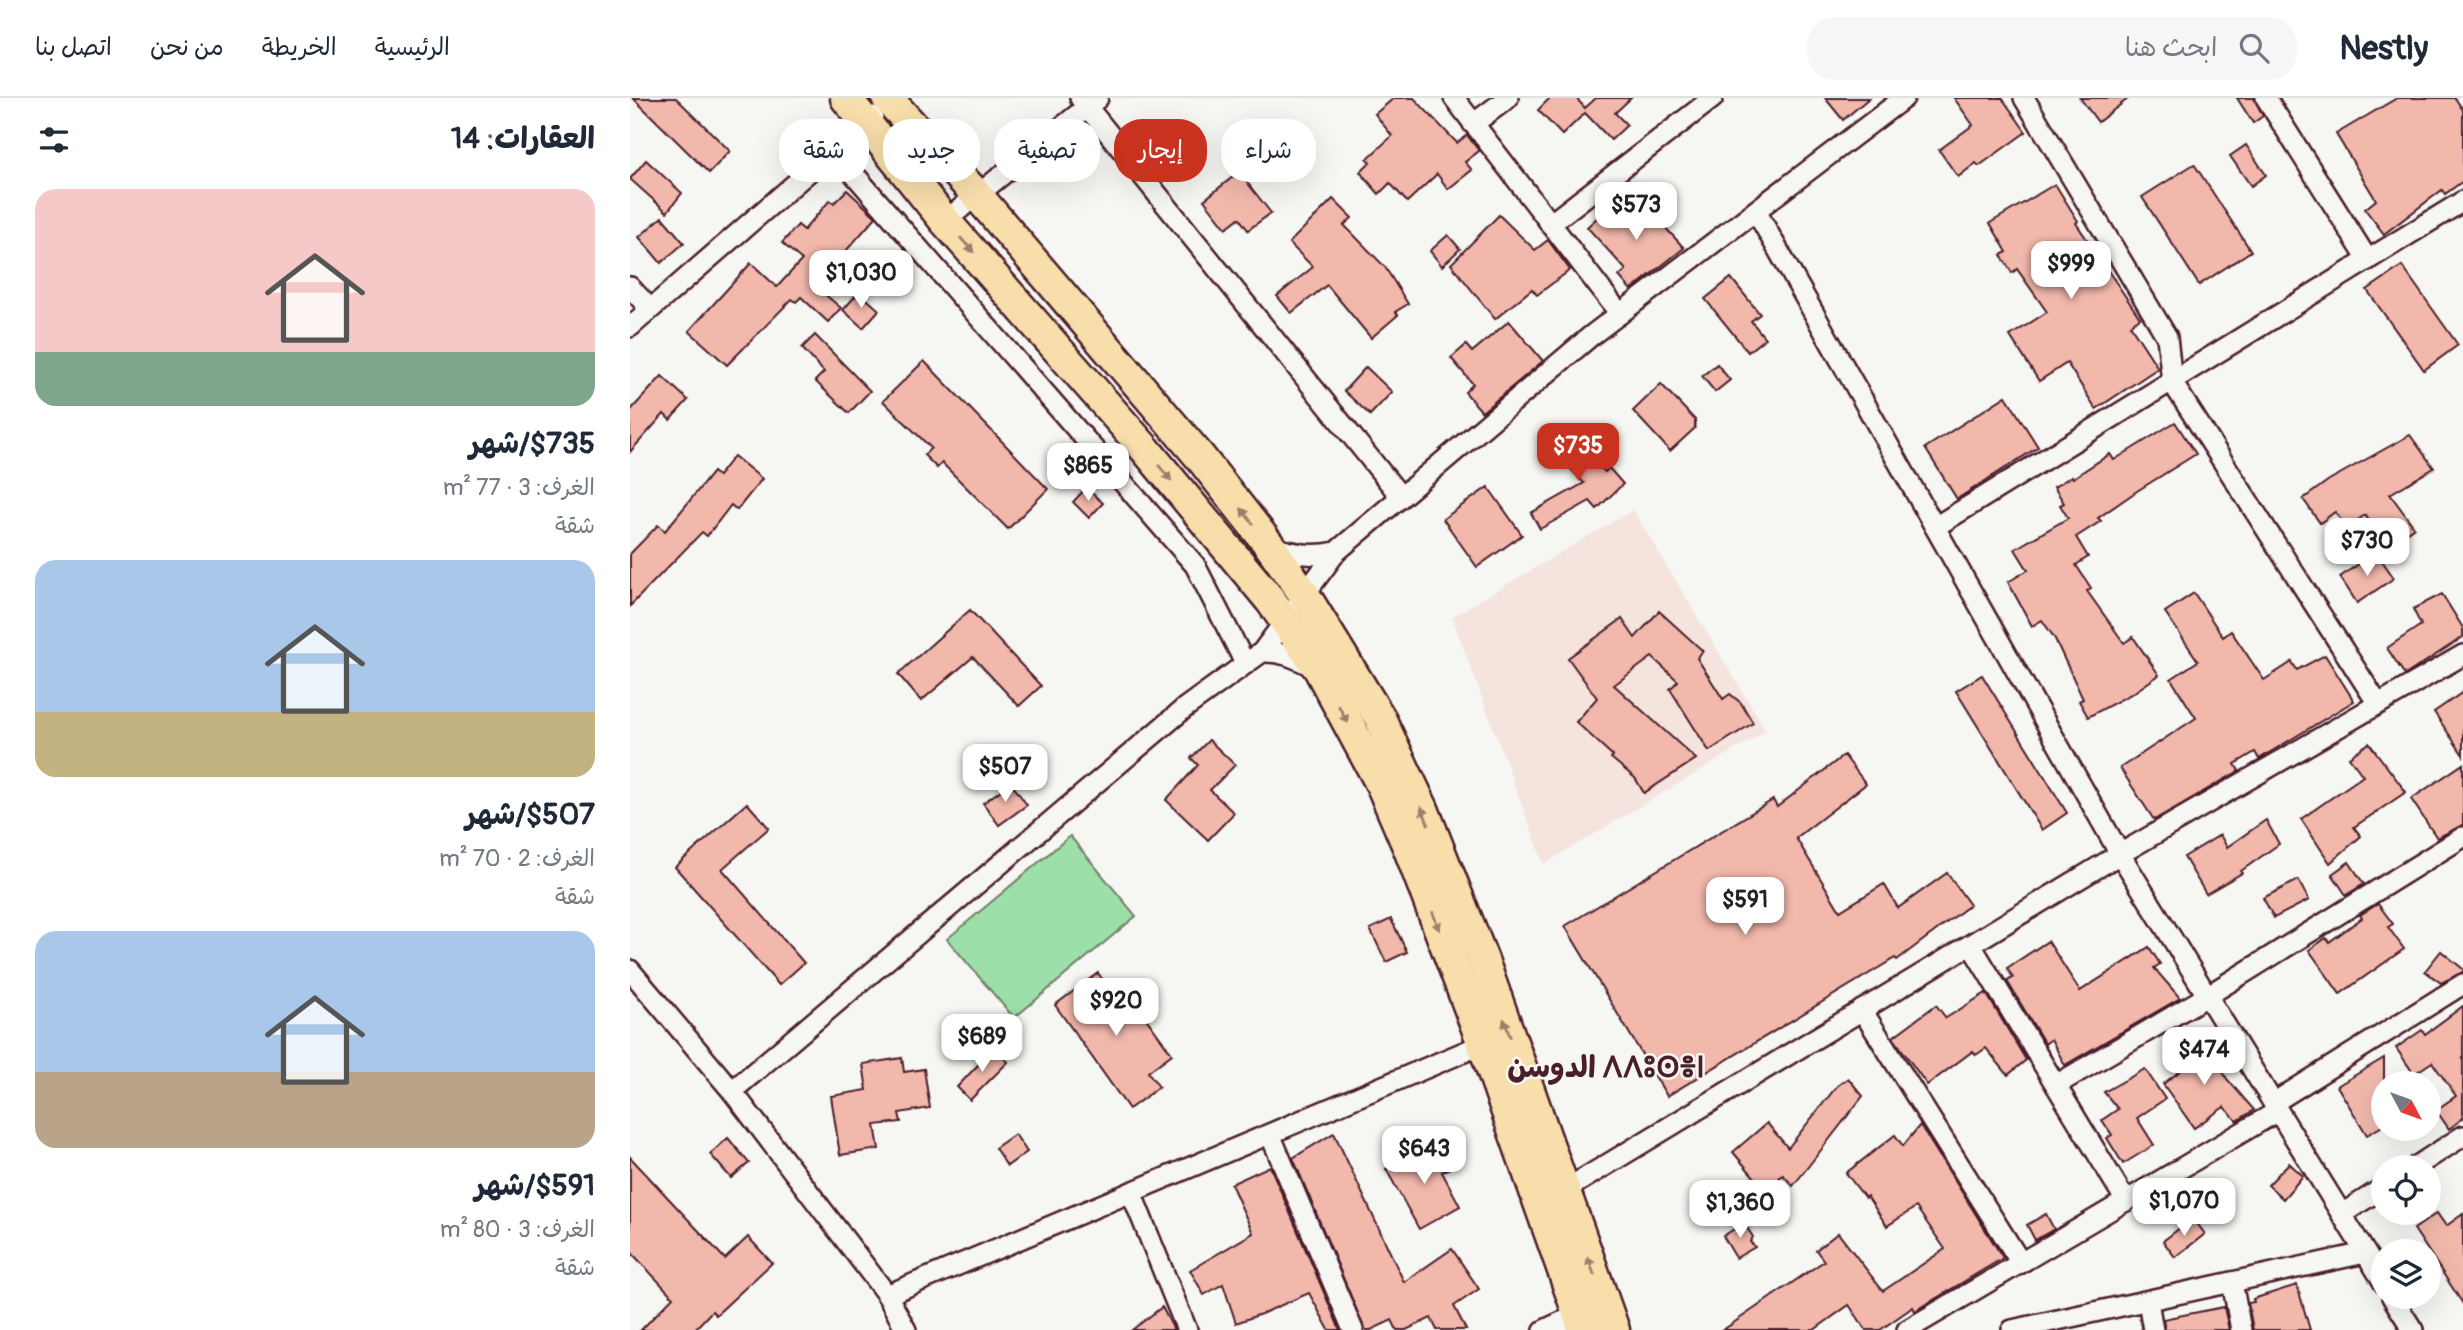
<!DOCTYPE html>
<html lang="ar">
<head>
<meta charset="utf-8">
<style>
  body { margin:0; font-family:Pangolin,"Playpen Sans Arabic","Noto Sans Tifinagh",sans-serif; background:#f6f6f7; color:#1f2937; direction:rtl; height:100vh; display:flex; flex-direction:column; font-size:26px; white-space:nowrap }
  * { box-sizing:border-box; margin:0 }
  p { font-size:23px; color:#747a83 }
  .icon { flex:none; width:38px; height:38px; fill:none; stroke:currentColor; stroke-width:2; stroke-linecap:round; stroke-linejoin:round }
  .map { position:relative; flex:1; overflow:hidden; direction:ltr }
  .side { display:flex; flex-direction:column; background:#fff; width:630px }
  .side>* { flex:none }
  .guide { position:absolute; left:21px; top:21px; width:665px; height:63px; direction:rtl; display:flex; gap:14px }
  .needle { width:46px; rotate:131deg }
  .buttons { position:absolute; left:1741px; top:973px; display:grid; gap:14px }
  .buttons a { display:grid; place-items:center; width:70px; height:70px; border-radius:50%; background:#fff; box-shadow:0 7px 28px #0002; font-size:35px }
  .price { position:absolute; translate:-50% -60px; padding:0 16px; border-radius:14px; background:#fff; color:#222; font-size:23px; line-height:46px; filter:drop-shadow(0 2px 4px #0008) }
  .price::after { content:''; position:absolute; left:50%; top:42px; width:21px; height:16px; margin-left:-10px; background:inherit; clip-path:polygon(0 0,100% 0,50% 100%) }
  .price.current { background:#c8321e; color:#fff }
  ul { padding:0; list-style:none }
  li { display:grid; align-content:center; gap:14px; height:371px; padding:0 35px }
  li span { display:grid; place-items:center; height:217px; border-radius:21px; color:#555 }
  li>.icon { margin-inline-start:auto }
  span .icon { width:126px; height:126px; fill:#fffc; stroke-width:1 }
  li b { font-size:30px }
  h2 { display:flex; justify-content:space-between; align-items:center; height:84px; padding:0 35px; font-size:30px }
  .chip { padding:0 24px; border-radius:28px; background:#fff; box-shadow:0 7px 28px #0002; font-size:24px; line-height:63px }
  .chip.current { background:#c8321e; color:#fff }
  header { display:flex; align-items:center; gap:42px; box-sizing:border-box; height:98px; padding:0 35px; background:#fff; border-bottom:2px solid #e0e1e3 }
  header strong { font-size:33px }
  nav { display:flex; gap:38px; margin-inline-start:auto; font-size:24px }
  .search { width:490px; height:63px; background:#f6f6f7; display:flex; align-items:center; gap:18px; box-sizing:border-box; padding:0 24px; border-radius:28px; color:#747a83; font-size:26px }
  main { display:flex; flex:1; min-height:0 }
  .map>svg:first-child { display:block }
  .built { fill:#f5e3dd }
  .garden { fill:#9ddfa9; stroke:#747f6a; stroke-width:2 }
  .building { fill:#f2b8ac; stroke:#4a1f2b; stroke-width:2 }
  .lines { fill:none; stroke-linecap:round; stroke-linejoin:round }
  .street-casing { stroke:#4a1f2b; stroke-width:24 }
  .primary-casing { stroke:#4a1f2b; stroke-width:35 }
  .street { stroke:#f6f6f2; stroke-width:19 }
  .primary { stroke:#f8deab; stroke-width:30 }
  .oneway { fill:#a17e6b }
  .labels { text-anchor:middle; stroke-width:5; stroke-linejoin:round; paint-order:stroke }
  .district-label { font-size:30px; font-weight:bold; fill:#4a1f2b; stroke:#f6f6f2 }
</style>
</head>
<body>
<header>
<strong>Nestly</strong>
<div class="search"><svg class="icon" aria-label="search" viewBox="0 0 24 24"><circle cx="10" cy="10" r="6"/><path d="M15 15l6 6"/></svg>ابحث هنا</div>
<nav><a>الرئيسية</a><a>الخريطة</a><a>من نحن</a><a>اتصل بنا</a></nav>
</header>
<main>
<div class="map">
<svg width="1833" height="1232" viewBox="0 0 1833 1232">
  <rect width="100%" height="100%" fill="#f6f6f2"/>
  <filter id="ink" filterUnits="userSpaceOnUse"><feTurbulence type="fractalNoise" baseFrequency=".0143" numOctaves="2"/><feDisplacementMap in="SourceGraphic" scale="14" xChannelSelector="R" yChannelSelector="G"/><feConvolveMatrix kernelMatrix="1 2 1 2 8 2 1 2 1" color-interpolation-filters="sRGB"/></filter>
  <g filter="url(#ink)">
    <path class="built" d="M1003 412 1136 633 914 766 822 519Z"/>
    <path class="garden" d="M440 738 506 818 384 920 317 841Z"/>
    <g class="building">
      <path d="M3 0H46L100 53 79 75Z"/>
      <path d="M764 0H784L827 45 837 37 849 53 835 64 842 72 818 91 807 76 777 104 760 85 749 96 730 74 740 64 737 61 762 38 745 16Z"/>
      <path d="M920 0H946L955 10 966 0H1001L985 15 997 27 981 42 955 15 932 37 908 12Z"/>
      <path d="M1195 0H1239L1213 22Z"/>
      <path d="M1324 0H1372L1396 34 1349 68 1346 65 1328 79 1309 52 1343 27Z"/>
      <path d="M1450 0H1499L1468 24Z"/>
      <path d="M1607 0H1624L1633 18 1623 25Z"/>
      <path d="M1767 0H1825L1833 12V83L1815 96 1812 92 1754 136 1735 111 1746 102 1706 36Z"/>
      <path d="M1616 47 1636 77 1621 88 1600 58Z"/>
      <path d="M16 62 52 95 37 114 0 81Z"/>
      <path d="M1564 66 1621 153 1569 187 1512 99Z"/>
      <path d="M609 74 641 115 618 132 609 120 596 130 574 102Z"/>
      <path d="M1425 86 1448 123 1446 125 1510 220 1500 227 1528 270 1466 311 1437 265 1409 283 1380 238 1417 214 1387 171 1382 175 1371 157 1377 154 1360 125Z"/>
      <path d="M217 92 246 119 185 188 211 210 198 224 171 199 166 204 162 201 97 267 59 233 121 165 147 189 172 162 152 145 168 127 174 132 200 102 204 105Z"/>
      <path d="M703 101 722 120 714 127 755 169 778 206 765 214 768 217 741 240 697 187 661 215 647 198 683 169 659 145Z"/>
      <path d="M1013 105 1054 150 1001 192 989 178 996 172 957 129 982 106 996 121Z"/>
      <path d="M869 117 905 152 918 142 940 172 907 197 902 191 865 221 821 166Z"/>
      <path d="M32 119 54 145 31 165 9 139Z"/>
      <path d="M818 137 830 151 812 168 800 153Z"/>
      <path d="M1772 168 1828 247 1794 272 1737 192Z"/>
      <path d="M1101 180 1130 216 1121 223 1135 240 1118 254 1075 201Z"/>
      <path d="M229 194 249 212 233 230 213 212Z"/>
      <path d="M879 223 913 263 852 314 835 294 843 286 821 260 836 247 842 254Z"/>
      <path d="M185 237 240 293 219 315 185 283 194 274 172 250Z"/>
      <path d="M294 263 418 391 378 431 312 365 307 370 294 357 301 350 253 303Z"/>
      <path d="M1087 266 1100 282 1085 294 1072 278Z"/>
      <path d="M736 269 762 294 740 317 714 293Z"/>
      <path d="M32 278 58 302 40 322 34 316 0 354V313Z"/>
      <path d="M1031 286 1065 322V330L1040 353 1003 313Z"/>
      <path d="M1376 298 1408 349 1327 401 1295 350Z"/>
      <path d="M1545 324 1566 356 1507 393 1468 420 1471 423 1446 439 1458 459 1446 467 1461 490 1457 493 1494 545 1503 539 1529 577 1503 595 1458 619 1449 603 1453 601 1425 541 1412 522 1402 528 1378 484 1398 472 1385 451 1438 420 1430 407 1434 405 1424 389 1442 378 1443 380 1480 356 1484 362Z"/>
      <path d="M935 333 975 374 979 370 993 386 967 411 960 403 910 431 901 415 954 385 919 348Z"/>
      <path d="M1780 337 1804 370 1760 396 1784 429 1757 449 1735 417 1717 430 1705 414 1690 425 1673 401 1699 382Z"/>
      <path d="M104 358 132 381 107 412 101 407 77 438 72 434 0 508V456L28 427 35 433 83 374 88 378Z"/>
      <path d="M858 389 892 437 847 469 813 421Z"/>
      <path d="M456 390 473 405 459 420 443 404Z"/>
      <path d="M1746 454 1764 480 1727 505 1710 479Z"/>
      <path d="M1564 495 1593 539 1601 533 1634 582 1662 564 1667 572 1695 557 1724 603 1629 661 1625 654 1605 666 1609 673 1524 722 1490 670 1566 620 1541 581 1568 563 1535 514Z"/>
      <path d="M1812 496 1833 530V539L1775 577 1757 550 1791 527 1783 511Z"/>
      <path d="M340 512 411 588 389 608 343 559 291 603 268 576Z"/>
      <path d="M1029 513 1073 553 1067 560 1093 601 1100 596 1111 605 1123 625 1079 653 1040 591 1048 583 1022 559 984 587 1066 661 1014 695 1005 680 981 660 983 658 946 624 967 600 938 560 992 521 1005 540Z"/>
      <path d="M1352 577 1437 715 1412 732 1326 593Z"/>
      <path d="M1833 594V657L1804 614Z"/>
      <path d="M579 642 605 667 580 692 604 715 578 742 536 702 568 667 561 660Z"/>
      <path d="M1739 645 1776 694 1724 729 1731 738 1700 765 1671 721 1733 678 1719 659Z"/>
      <path d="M1214 657 1236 686 1166 740 1210 813 1254 786 1268 810 1317 775 1340 807 1267 862 1265 860 1037 998 935 828 1143 702 1147 709Z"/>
      <path d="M1833 666V727L1807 740 1781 701Z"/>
      <path d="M381 685 397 707 369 727 353 705Z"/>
      <path d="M117 705 139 730 92 771 174 865 149 887 45 769Z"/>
      <path d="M1636 722 1649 746 1611 773 1612 775 1576 796 1554 759 1590 737 1597 749Z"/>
      <path d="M1719 764 1734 786 1716 797 1702 776Z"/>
      <path d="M1668 782 1679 802 1644 820 1633 800Z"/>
      <path d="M1748 806 1763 826 1758 829 1774 851 1710 896 1679 852 1696 840 1699 844 1732 820 1730 817Z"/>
      <path d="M761 821 777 854 756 864 740 831Z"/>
      <path d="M1418 843 1450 893 1519 849 1530 866 1524 870 1550 900 1435 967 1421 941 1415 946 1377 883 1383 880 1377 870Z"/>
      <path d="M1811 853 1833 871V874L1811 885 1795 873Z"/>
      <path d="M468 875 489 904 499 897 542 956 518 974 529 989 499 1011 425 907Z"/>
      <path d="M1356 895 1396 962 1378 977 1356 950 1346 957 1343 953 1297 987 1263 939 1306 907 1316 920Z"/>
      <path d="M1833 908V1020L1819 1031 1806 1012 1826 998 1802 964 1784 976 1766 950 1792 932 1795 936Z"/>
      <path d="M1573 938 1597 981 1624 1012 1607 1023 1594 1009 1564 1030 1533 986 1558 967 1549 952Z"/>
      <path d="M364 950 378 964 340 1002 327 989Z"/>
      <path d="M272 960 274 974 294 971 300 1010 269 1015 271 1024 245 1027 249 1051 210 1057 201 998 237 992 233 966Z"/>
      <path d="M1754 960V1027L1737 1037 1707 988Z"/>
      <path d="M1515 971 1535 1001 1507 1020 1524 1047 1493 1066 1477 1040 1482 1037 1472 1022 1488 1011 1474 994Z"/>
      <path d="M1218 980 1233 998 1163 1088 1153 1077 1135 1092 1103 1054 1137 1025 1158 1050 1207 988Z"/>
      <path d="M1290 1027 1373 1160 1285 1213 1283 1209 1250 1232H1236L1219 1207 1184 1232H1093L1194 1163 1186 1152 1208 1135 1253 1193 1315 1151 1286 1109 1257 1128 1237 1098 1235 1100 1216 1075 1265 1037 1273 1048Z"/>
      <path d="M704 1035 774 1184 822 1151 849 1191 824 1208 836 1232H807L801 1220 776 1232H767L762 1222 741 1232H735L663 1060Z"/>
      <path d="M385 1036 397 1054 377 1068 365 1050Z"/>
      <path d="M98 1040 119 1065 101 1080 80 1056Z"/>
      <path d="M806 1046 818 1071 812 1074 830 1108 789 1131 756 1071Z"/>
      <path d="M0 1059 95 1161 118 1139 142 1165 86 1217 82 1213 64 1232H11L43 1199 0 1153Z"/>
      <path d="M1659 1065 1673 1078 1653 1101 1638 1087Z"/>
      <path d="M640 1068 710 1232H699L679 1195 631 1216 606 1225 593 1186 574 1197 560 1172 623 1135 601 1086Z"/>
      <path d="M1807 1115 1816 1128 1833 1116V1206L1784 1131Z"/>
      <path d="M1416 1116 1424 1131 1405 1142 1397 1127Z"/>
      <path d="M1563 1120 1575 1136 1545 1159 1533 1143Z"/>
      <path d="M1114 1125 1123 1139 1120 1144 1125 1149 1106 1160 1093 1138Z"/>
      <path d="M1667 1187 1680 1232H1623L1618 1205 1624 1204 1623 1201Z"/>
      <path d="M532 1209 544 1232H502Z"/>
      <path d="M1594 1209 1599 1232H1535L1533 1221Z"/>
    </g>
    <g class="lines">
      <g class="street-casing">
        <g id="street">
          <path d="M450 0 771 399"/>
          <path d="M824 0 990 216"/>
          <path d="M1394 0 1537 239 1542 284 1748 606"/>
          <path d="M1636 0 1738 162"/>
          <path d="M843 26 878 0"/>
          <path d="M203 52 565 467 615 565"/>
          <path d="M1126 113 1490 756 1754 1185"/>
          <path d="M315 123 468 0"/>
          <path d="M920 126 1083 0"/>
          <path d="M0 189 20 211"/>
          <path d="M0 229 243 18"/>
          <path d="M1305 429 1833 103"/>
          <path d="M640 448C664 456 682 459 706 454"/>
          <path d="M632 554C652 553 666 560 683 569"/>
          <path d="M1341 847 1496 1103"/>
          <path d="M0 872 102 993 556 609 632 554 706 454 771 399 962 237 1274 0"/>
          <path d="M1232 912 1391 1165"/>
          <path d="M1426 987 1577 898 1833 739"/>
          <path d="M102 993 257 1197 276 1232"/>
          <path d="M1643 1005 1833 886"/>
          <path d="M640 1036 723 1232"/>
          <path d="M1785 1069 1833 1038"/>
          <path d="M935 1092 1490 756 1833 557"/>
          <path d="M501 1094 557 1232"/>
          <path d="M1712 1116 1754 1089"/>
          <path d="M1602 1184 1611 1232"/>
          <path d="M257 1197 853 946"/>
          <path d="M1762 1199 1783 1232"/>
          <path d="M1518 1203 1523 1232"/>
          <path d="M914 1232 948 1216"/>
          <path d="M1277 1232 1648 1013"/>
          <path d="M1382 1232 1735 1155"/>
        </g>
      </g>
      <g class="primary-casing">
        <g id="primary">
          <path d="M216 0 315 123 516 352 641 503 689 571 752 688 779 751 853 946 954 1232"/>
          <path d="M257 0 347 97 570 359 640 448 674 496 750 620 793 711 853 862 984 1232"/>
        </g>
      </g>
      <use href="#street" class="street"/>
      <use href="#primary" class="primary"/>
    </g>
    <defs><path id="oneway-solid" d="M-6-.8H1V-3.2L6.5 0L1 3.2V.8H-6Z" transform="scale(1.75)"/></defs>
    <g class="oneway">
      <use href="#oneway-solid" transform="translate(337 147) rotate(48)"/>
      <use href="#oneway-solid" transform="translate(535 375) rotate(50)"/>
      <use href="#oneway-solid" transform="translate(617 418) rotate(-128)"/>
      <use href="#oneway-solid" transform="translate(713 616) rotate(62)"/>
      <use href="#oneway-solid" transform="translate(795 718) rotate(-112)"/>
      <use href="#oneway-solid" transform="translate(806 823) rotate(69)"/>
      <use href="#oneway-solid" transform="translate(877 930) rotate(-110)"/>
      <use href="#oneway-solid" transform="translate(961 1168) rotate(-110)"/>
    </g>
  </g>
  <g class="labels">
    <g class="district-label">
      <text x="976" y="979">الدوسن ⴷⴷⵓⵙⴻⵏ</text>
    </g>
  </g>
</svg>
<div class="buttons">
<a><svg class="needle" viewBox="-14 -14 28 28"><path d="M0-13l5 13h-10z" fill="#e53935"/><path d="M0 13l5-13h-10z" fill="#747a83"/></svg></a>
<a><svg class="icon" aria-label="locate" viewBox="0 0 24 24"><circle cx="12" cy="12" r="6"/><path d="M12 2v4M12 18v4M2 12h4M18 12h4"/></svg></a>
<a><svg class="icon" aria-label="layers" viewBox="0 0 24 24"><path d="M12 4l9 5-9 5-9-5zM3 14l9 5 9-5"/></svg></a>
</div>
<b class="price" style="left:1006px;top:144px">$573</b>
<b class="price" style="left:1441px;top:203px">$999</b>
<b class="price" style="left:231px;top:212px">$1,030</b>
<b class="price current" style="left:948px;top:385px">$735</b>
<b class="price" style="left:458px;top:405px">$865</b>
<b class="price" style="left:1737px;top:480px">$730</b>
<b class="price" style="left:375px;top:706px">$507</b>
<b class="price" style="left:1115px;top:839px">$591</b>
<b class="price" style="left:486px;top:940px">$920</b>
<b class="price" style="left:352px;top:976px">$689</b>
<b class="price" style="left:1574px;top:989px">$474</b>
<b class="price" style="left:794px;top:1088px">$643</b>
<b class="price" style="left:1554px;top:1140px">$1,070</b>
<b class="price" style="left:1110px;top:1142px">$1,360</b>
<div class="guide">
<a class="chip">شراء</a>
<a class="chip current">إيجار</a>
<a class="chip">تصفية</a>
<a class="chip">جديد</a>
<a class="chip">شقة</a>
</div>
</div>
<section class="side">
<h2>العقارات: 14<svg class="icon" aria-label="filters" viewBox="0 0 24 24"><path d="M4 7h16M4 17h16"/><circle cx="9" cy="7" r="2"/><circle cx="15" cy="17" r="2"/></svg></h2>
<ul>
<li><span style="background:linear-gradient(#f6c9c9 75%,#7fa58c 0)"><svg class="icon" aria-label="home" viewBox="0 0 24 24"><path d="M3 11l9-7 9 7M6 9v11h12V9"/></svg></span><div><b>$735/شهر</b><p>الغرف: 3 · 77 m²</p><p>شقة</p></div></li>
<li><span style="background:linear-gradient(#a9c7e8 70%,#c2b280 0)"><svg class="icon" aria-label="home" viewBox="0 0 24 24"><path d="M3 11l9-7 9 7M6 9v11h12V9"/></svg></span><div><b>$507/شهر</b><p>الغرف: 2 · 70 m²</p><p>شقة</p></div></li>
<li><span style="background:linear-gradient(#a9c7e8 65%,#b9a48a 0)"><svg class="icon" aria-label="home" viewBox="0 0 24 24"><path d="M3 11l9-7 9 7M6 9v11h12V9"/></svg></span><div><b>$591/شهر</b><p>الغرف: 3 · 80 m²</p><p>شقة</p></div></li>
</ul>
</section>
</main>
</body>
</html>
